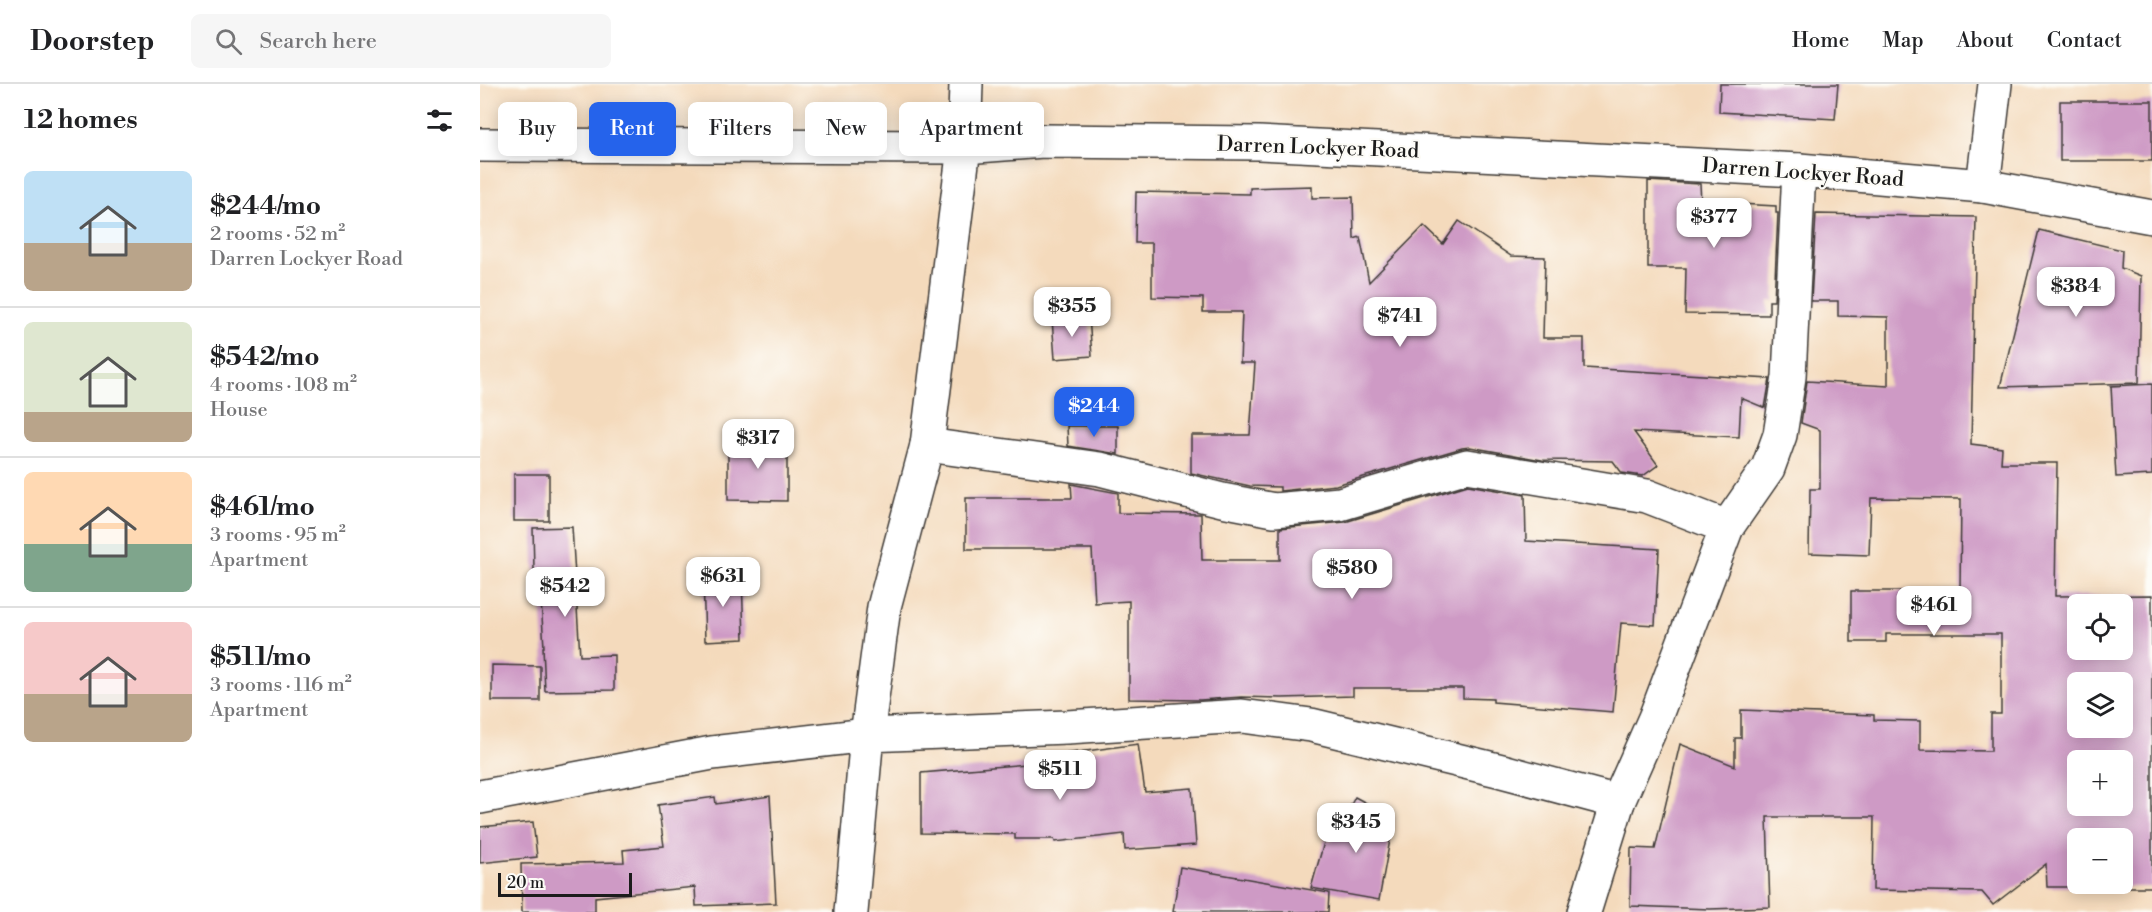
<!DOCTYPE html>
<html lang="en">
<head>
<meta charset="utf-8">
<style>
  body { margin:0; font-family:"Libre Bodoni",serif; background:#f6f6f6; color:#202124; height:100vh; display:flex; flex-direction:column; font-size:22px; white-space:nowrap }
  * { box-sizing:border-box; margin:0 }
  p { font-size:20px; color:#757577 }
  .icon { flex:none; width:33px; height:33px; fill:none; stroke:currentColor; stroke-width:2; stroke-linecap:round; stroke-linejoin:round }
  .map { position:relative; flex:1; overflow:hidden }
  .side { display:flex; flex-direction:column; background:#fff; width:480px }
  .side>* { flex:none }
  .guide { position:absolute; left:18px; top:18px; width:570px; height:54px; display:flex; gap:12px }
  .buttons { position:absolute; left:1587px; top:510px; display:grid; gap:12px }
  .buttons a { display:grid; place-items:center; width:66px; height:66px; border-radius:9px; background:#fff; box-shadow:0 3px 15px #0003; font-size:30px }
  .scale { position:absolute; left:18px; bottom:15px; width:134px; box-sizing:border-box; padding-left:6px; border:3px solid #1c1c1c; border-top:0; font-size:16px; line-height:21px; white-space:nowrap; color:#1c1c1c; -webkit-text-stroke:4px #fdfcf7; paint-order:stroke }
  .price { position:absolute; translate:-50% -51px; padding:0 14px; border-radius:12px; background:#fff; color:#222; font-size:20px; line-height:39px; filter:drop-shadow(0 2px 3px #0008) }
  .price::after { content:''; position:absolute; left:50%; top:36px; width:18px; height:14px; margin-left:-9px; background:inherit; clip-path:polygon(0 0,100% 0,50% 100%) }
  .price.selected { background:#2563eb; color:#fff }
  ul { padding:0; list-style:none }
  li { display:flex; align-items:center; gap:18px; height:150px; padding:0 24px }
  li+li { border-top:2px solid #e0e0e0 }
  li span { display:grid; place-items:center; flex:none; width:168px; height:120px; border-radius:9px; color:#555 }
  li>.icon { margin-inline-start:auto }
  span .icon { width:72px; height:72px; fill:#fffc; stroke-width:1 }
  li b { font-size:26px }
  h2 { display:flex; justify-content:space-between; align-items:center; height:72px; padding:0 24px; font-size:26px }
  .tag { padding:0 21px; border-radius:9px; background:#fff; box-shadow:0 3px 15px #0003; font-size:21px; line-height:54px }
  .tag.selected { background:#2563eb; color:#fff }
  header { display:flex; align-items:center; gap:36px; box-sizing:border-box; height:84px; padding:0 30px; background:#fff; border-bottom:2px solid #e0e0e0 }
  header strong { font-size:28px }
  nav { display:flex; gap:33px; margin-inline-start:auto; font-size:21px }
  .search { width:420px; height:54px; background:#f6f6f6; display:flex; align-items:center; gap:15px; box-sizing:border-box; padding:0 21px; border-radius:9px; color:#757577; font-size:22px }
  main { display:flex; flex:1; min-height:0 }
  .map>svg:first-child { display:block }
  .building { fill:#ce9ac5; fill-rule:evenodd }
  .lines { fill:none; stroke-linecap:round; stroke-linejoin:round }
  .minor-casing { stroke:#3c3834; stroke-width:36 }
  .minor { stroke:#fff; stroke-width:33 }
  .labels { text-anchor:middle; stroke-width:4.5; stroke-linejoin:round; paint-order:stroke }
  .street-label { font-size:21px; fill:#1c1c1c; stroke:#fdfcf7 }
</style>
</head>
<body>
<header>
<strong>Doorstep</strong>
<div class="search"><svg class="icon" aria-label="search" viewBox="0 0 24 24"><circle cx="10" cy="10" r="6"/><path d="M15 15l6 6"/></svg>Search here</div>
<nav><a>Home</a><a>Map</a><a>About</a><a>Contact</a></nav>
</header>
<main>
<section class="side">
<h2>12 homes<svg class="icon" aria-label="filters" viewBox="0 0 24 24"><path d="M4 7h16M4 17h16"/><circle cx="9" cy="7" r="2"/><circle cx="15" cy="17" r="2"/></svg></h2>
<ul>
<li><span style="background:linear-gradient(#bfe0f5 60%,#b9a48a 0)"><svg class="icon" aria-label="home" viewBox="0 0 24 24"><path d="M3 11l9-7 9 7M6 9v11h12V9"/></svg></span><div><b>$244/mo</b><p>2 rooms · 52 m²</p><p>Darren Lockyer Road</p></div></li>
<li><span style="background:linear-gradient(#dfe7d0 75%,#b9a48a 0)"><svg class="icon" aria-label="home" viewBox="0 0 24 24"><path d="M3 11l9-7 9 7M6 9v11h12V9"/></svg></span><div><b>$542/mo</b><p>4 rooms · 108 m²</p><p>House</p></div></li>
<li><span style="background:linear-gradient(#ffd9b3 60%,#7fa58c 0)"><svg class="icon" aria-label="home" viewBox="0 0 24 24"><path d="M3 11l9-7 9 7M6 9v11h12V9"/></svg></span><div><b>$461/mo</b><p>3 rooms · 95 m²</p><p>Apartment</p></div></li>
<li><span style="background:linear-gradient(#f6c9c9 60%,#b9a48a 0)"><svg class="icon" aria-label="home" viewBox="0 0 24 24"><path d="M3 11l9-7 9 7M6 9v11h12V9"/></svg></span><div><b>$511/mo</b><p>3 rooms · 116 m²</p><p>Apartment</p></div></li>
</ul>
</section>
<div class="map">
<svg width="1672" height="828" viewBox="0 0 1672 828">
  <rect width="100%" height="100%" fill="#fdfcf7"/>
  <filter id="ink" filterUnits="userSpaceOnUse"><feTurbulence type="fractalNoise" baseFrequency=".0167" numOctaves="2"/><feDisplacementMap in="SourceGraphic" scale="12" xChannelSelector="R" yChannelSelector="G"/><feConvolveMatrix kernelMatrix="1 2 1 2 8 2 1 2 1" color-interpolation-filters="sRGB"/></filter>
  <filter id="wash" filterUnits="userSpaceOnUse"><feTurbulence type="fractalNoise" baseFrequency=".008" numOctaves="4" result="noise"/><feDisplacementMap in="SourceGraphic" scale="24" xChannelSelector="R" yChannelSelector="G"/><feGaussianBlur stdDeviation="1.35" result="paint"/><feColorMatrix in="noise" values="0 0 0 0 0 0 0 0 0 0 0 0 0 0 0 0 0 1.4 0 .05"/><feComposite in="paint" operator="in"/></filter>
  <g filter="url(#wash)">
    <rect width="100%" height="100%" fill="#f4dabc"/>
    <g id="blocks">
      <g class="building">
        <path d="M1240 0H1358L1355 35 1239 28Z"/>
        <rect x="1580" y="17" width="92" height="60"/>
        <path d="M1168 97 1220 100 1221 118 1296 122V129H1298L1294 217H1289V231L1205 230 1206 184H1168Z"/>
        <path d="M832 102V114L873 113 874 155 880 153 889 198 944 142 963 160 979 137 1031 172 1065 173 1063 254H1104V284L1290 295 1285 324 1261 314 1259 353 1154 348 1178 381 1163 392 1142 389 1133 377 1062 376 990 363 982 364 856 401 800 407V403L770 402 711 389V351H770L775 279H760L762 228H723V214L672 213V159H655L656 108 770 110V104Z"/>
        <path d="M1336 130 1496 133 1491 360 1522 364 1521 379H1577L1575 512 1672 511V803H1567L1566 780 1513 821 1502 808 1393 806 1394 733H1287L1290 823 1230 825 1150 822 1151 764 1175 765 1200 660 1255 682V654H1261V626L1394 631V636L1440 637V666L1511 667V630H1521V550H1406V558H1371V507H1480L1481 415 1391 414 1389 471 1329 469 1330 405H1340V346L1321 339 1327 297 1408 302V233L1358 232V217H1331ZM1598 520H1642V566H1598ZM1598 598H1642V644H1598ZM1598 676H1642V722H1598ZM1598 754H1642V800H1598Z"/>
        <path d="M1559 146 1642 166 1641 184 1661 192 1659 299 1520 303Z"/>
        <path d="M609 233 612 272 575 275 572 235Z"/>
        <path d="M1672 300V391L1636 393 1631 302Z"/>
        <path d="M587 342H638V370L588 362Z"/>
        <path d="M248 356 307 357V417L248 416Z"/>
        <rect x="34" y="390" width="35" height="47"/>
        <path d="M591 400 638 409V429L721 430 722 476H800V444L865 438 988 401 1045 411 1046 457 1179 465 1175 541 1141 539 1133 628 1013 618V615L983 614V604H873V612L802 614 761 613 720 616 649 615V517L615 519 612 465H486V414H592Z"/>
        <path d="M92 443 100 572 134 571V606L65 607 63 563H64L59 486H54L53 444Z"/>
        <path d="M262 492 264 555 225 557 223 493Z"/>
        <path d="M12 581 60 582V617H12Z"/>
        <path d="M658 660 665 708 712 704 716 761 645 766 644 750 575 758 574 755H535V750L441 749V689L570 678 569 672Z"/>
        <path d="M290 712 296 819 216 822 215 803 115 813V828H42L41 780 144 778 143 766 184 762 178 721 235 713 236 720Z"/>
        <path d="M875 713 914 734 899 816 831 804 845 755 852 757Z"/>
        <path d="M53 738 57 773 0 779V743Z"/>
        <path d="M700 783 849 809 848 828H693Z"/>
      </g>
    </g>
  </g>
  <g filter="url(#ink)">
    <use href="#blocks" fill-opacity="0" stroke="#3c3834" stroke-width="1.5"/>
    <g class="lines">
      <g class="minor-casing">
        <g id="minor">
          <path d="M0 61 484 63 563 57 779 59 1319 86 1503 102 1672 133"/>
          <path d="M1503 102 1515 0"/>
          <path d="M447 361 620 385 742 416 794 426 860 420 987 382 1167 412 1247 443"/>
          <path d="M0 713 232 669 387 651 587 643 762 632 831 641 1022 687 1138 718"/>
          <path d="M371 828 387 651 404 523 447 361 484 63 486 0"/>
          <path d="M1104 828 1138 718 1175 634 1247 443 1288 384 1300 351 1309 293 1319 86"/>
        </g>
      </g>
      <use href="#minor" class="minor"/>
    </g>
  </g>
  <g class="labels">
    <g class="street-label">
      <text transform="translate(838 63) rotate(2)" y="7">Darren Lockyer Road</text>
      <text transform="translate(1323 88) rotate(4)" y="7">Darren Lockyer Road</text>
    </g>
  </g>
</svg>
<div class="buttons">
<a><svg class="icon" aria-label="locate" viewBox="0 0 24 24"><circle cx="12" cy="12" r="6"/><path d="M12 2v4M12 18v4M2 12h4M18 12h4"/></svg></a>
<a><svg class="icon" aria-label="layers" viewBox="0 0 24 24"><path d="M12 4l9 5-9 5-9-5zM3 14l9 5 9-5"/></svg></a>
<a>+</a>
<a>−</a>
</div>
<div class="scale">20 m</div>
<b class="price" style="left:1234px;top:165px">$377</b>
<b class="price" style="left:1596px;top:234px">$384</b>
<b class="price" style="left:592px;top:254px">$355</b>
<b class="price" style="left:920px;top:264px">$741</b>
<b class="price selected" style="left:614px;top:354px">$244</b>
<b class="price" style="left:278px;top:386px">$317</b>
<b class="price" style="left:872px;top:516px">$580</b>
<b class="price" style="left:243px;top:524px">$631</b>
<b class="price" style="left:85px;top:534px">$542</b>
<b class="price" style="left:1454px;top:553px">$461</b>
<b class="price" style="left:580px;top:717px">$511</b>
<b class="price" style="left:876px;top:770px">$345</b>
<div class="guide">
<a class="tag">Buy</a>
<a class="tag selected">Rent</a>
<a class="tag">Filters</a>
<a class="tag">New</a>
<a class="tag">Apartment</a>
</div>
</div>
</main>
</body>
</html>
